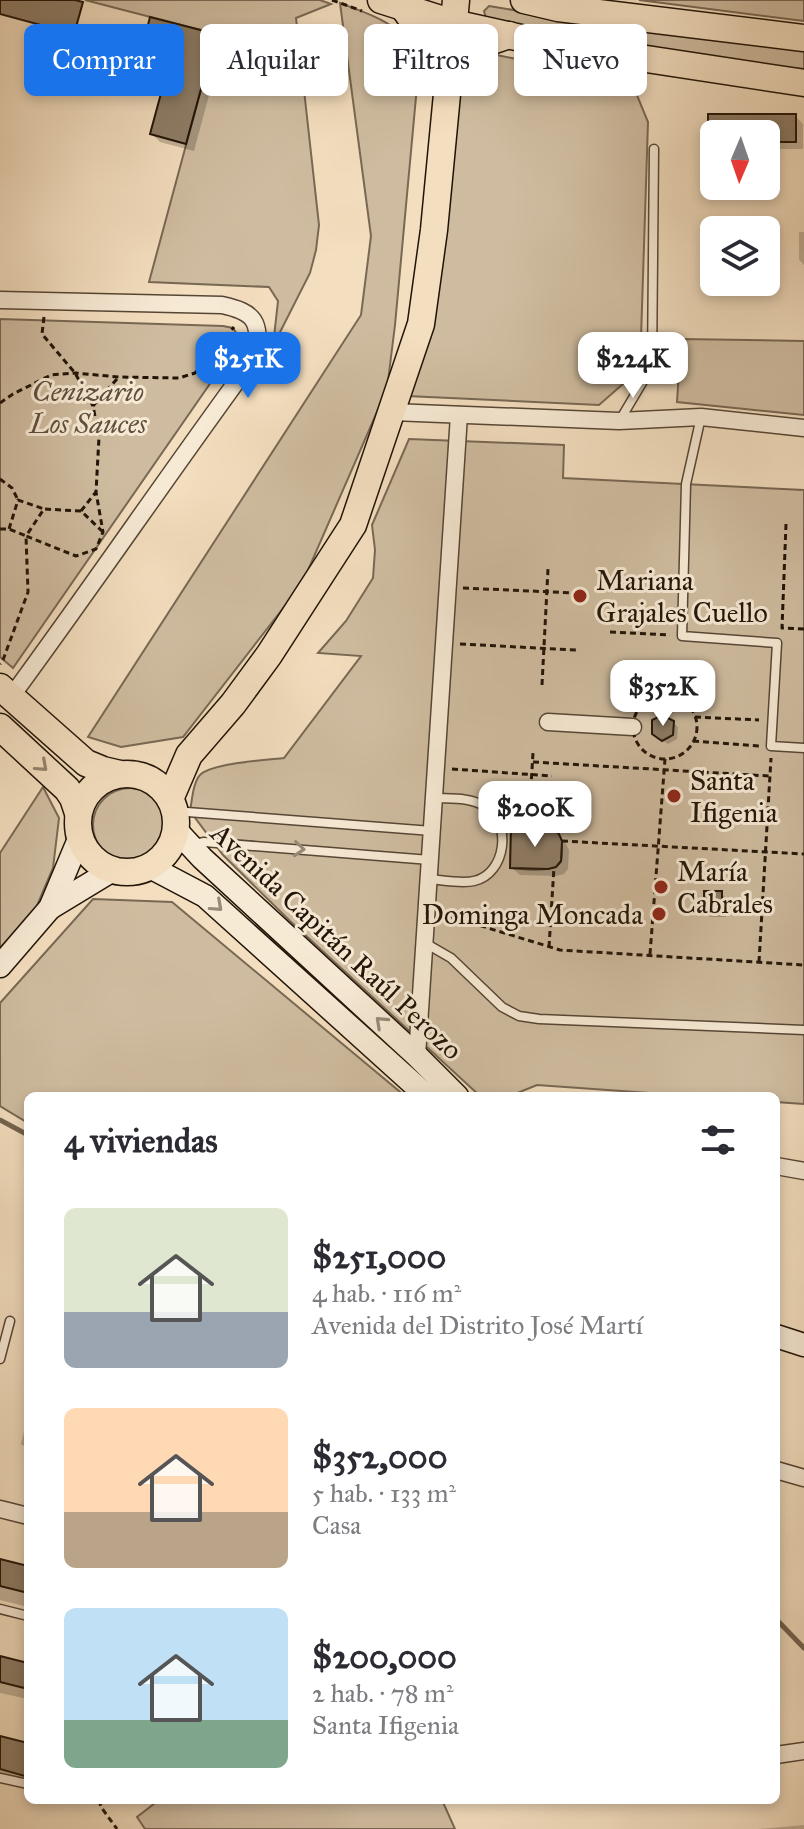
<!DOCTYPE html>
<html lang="es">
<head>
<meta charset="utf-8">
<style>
  body { margin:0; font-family:"IM FELL Great Primer",serif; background:#f7f7f7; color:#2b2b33; height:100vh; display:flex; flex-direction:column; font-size:30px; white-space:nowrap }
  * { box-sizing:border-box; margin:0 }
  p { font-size:26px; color:#7c7c81 }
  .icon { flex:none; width:44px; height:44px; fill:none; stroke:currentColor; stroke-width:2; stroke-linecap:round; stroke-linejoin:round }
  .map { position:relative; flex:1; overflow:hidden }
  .side { position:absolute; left:24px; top:1092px; width:756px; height:712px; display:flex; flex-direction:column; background:#fff; border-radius:12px; box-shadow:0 4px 12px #0003 }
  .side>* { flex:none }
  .hud { position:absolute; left:24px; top:24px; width:756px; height:72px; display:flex; gap:16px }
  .needle { width:52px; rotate:182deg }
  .tools { position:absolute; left:700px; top:120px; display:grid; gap:16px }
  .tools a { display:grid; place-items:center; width:80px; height:80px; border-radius:12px; background:#fff; box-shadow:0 4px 12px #0003; font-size:40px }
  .price { position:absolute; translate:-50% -68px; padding:0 18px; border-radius:16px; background:#fff; color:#222; font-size:26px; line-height:52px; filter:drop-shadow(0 2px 4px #0008) }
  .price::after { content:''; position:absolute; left:50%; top:48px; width:24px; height:18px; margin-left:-12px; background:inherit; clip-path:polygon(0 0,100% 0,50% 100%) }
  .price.current { background:#1a73e8; color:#fff }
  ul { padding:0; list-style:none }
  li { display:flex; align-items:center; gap:24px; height:200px; padding:0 40px }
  li span { display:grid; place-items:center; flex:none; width:224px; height:160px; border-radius:12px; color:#555 }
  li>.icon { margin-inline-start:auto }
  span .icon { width:96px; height:96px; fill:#fffc; stroke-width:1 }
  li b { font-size:34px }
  h2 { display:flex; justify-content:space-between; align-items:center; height:96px; padding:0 40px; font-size:34px }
  .pill { padding:0 28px; border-radius:12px; background:#fff; box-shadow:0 4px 12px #0003; font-size:28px; line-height:72px }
  .pill.current { background:#1a73e8; color:#fff }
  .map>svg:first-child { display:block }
  .green { fill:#cfbca0; stroke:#786854; stroke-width:2; fill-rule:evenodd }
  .shadow { fill:#0003 }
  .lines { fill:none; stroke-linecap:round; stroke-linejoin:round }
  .stream { stroke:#746450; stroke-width:5 }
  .building { fill:#8e7d67; stroke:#211407; stroke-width:2 }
  .lane-casing { stroke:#564635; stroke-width:11 }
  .street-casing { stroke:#564635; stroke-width:19 }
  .secondary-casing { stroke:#211407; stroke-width:25 }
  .primary-casing { stroke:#211407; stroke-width:29 }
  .path { stroke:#211407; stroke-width:3; stroke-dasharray:6 4; stroke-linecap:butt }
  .lane { stroke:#f7ead5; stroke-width:8 }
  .street { stroke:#f7ead5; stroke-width:16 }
  .secondary { stroke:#f7ead5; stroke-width:22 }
  .primary { stroke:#f3debf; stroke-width:26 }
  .oneway { stroke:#94836c }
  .oneway2 { stroke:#978a78 }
  .poi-dot { fill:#8f2418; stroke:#f7ead5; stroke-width:3 }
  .labels { text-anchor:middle; stroke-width:6; stroke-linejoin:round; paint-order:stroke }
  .park-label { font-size:28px; font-style:italic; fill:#5e4f3d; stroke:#f7ead5 }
  .poi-label { font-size:28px; fill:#211407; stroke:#f7ead5; text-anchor:start }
  .street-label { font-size:28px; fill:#211407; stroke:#f7ead5 }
</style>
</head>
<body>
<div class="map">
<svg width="804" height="1829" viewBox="0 0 804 1829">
  <rect width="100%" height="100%" fill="#f3debf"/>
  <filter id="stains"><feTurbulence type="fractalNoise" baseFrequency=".0025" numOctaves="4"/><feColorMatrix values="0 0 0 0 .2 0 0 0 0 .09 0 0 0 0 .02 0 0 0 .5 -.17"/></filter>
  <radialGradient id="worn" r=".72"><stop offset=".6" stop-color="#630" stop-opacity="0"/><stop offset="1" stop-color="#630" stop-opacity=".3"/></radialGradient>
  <g class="green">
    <path d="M85 0H320L331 4 296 18 319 225 316 250 310 273 273 346 278 301 269 287 149 282 216 34Z"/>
    <path d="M639 0H804V21Z"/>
    <path d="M340 3C366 13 403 23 413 53 417 63 416 75 417 86L395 325 387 389 302 584 183 737 121 747 88 737 361 315 371 236Z"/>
    <path d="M489 6 598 24 804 46V69L722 62 594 41 486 18 484 11Z"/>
    <path d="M487 53 632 83 648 122 640 369 599 405 407 396 454 86Z"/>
    <path d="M0 319 223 326 233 328 239 337 234 349 13 668 0 657Z"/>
    <path d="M681 339 804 341V415L677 402Z"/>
    <path d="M409 439 564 445 563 478 804 490V1104L776 1102V1096H692L537 1085 510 1096H480L290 921 223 855 190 811C192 801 193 781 201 774 215 763 266 760 284 758L361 656 318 653 346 621 373 578 375 550 372 525ZM511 829 554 830C560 836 562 839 562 847 562 852 562 857 561 861 555 874 522 869 510 868Z"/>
    <path d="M43 787 59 818 53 868 33 915 0 948V853Z"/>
    <circle cx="130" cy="825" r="37"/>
    <path d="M93 899 172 902 405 1096H28V1123L0 1106V1003Z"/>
    <path d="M159 1800H442L455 1829H145L137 1817Z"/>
  </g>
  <g class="shadow">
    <path d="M0 0H67L83 6 75 35 0 14Z"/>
    <path d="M215 36 223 43 194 151 160 142 152 134 169 69 150 64 143 56Z"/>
    <path d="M710 116H795L803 124V149H766V134H714V146L710 141Z"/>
    <path d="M799 232H804V265L799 260Z"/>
    <path d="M672 722 678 727 677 739 668 744 659 738Z"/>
    <path d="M558 836 566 844 569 850 568 869 564 874 556 876 520 875 512 868Z"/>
    <path d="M721 893 726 898V917H710L706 912Z"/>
    <path d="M28 1414V1449L21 1444Z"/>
    <path d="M0 1561 28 1568V1607L0 1600Z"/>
    <path d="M0 1658 28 1665V1699L0 1693Z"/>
    <path d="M0 1738 28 1745V1787L0 1779Z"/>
    <path d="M804 1825V1829H758Z"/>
  </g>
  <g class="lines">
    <g class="stream">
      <path d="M0 1120 28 1135"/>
      <path d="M776 1619 804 1648"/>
    </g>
  </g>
  <g class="building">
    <path d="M0 0H75L83 2 74 34 0 14Z"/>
    <path d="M150 17 216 34 186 144 150 134 169 64 140 57Z"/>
    <path d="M708 114H796V142H766V134H708Z"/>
    <path d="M662 715 674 721 673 735 662 741 652 734V720Z"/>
    <path d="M511 829 554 830 559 834 562 841 561 861 556 867 548 869 510 868Z"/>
    <rect x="704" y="891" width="18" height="22"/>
    <path d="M0 1559 28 1566V1593L0 1586Z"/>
    <path d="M0 1656 28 1663V1689L0 1682Z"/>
    <path d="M0 1736 28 1743V1777L0 1769Z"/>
  </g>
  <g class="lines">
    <g class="lane-casing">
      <g id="lane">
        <path d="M701 417 686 484 682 636 777 643 771 746 804 748"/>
        <path d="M620 420 652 366 654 149"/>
        <path d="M174 811 432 831"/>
        <path d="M166 853 189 845 204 842 430 860"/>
        <path d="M429 879C442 880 462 884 474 881 506 874 513 822 484 806 469 797 451 799 434 798"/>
        <path d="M425 943 451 958 502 1007 519 1016 539 1019 804 1030"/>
        <path d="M0 1359 10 1321"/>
        <path d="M0 1609 28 1616"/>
        <path d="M0 1778 28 1784"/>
      </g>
    </g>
    <g class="street-casing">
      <g id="street">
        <path d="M0 300 222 305C255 312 261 322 256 355 173 468 94 584 11 697"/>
        <path d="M392 412 619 421 701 417 804 428"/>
        <path d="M548 722 633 727"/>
        <path d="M417 1056 459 415"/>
        <path d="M776 1166 804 1171"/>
        <path d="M776 1470 804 1478"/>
        <path d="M0 1509 28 1516"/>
        <path d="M776 1755 804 1751"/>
      </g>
    </g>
    <g class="secondary-casing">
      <g id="secondary">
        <path d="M176 830 202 858 417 1056 457 1096"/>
        <path d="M150 867 205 896 419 1089 430 1096"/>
        <path d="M50 908 111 871"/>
        <path d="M0 966 50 908 79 839"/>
        <path d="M776 1336 804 1345"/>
      </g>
    </g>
    <g class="primary-casing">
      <g id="primary">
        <path d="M381 0 453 23 548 44 804 83"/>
        <path d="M524 0 558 8 804 38"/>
        <path d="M403 7 428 42 444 82"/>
        <path d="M448 86 461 64 483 44 509 35"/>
        <path d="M0 687 86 763 103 770 120 774"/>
        <path d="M0 727 67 789 73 798 78 813"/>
        <circle cx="127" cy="823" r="49"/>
        <path d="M170 799 189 755 233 704 269 655 353 525 421 324 434 230 456 0"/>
      </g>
    </g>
    <g class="path">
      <path d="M332 0 362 11"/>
      <path d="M416 72 417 86 423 87"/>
      <path d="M44 317 42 334 75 373 93 406 99 437 96 492 103 532 96 549 76 556 26 536 44 509 81 511 103 532"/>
      <path d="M0 403 13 394 51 375 75 373 119 377 179 378 195 373 234 327"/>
      <path d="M93 406 117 379"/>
      <path d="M0 479 12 488 18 500"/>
      <path d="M81 511 96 492"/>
      <path d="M786 524 782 628 804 629"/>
      <path d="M0 529H9L26 536 28 592 3 660 0 664"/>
      <path d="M9 529 18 500 44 509"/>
      <path d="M463 588 575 593"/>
      <path d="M610 632 670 635"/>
      <path d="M460 644 576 650"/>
      <path d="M542 685 548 569"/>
      <circle cx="665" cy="727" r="32"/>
      <path d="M695 717 759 720"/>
      <path d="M693 741 760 746"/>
      <path d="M533 762 769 776"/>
      <path d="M452 769 552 776"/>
      <path d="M529 819 533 753"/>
      <path d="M562 841 804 854"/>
      <path d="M442 914 560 950 804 965"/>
      <path d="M549 947 554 867"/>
      <path d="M650 954 665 759"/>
      <path d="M759 962 771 758"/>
      <path d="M99 1800 101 1807 117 1829"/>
    </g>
    <use href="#lane" class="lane"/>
    <use href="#street" class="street"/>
    <use href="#secondary" class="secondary"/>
    <use href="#primary" class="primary"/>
  </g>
  <defs><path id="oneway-chevron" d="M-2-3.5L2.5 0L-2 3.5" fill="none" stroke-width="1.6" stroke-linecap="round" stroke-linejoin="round" transform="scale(2)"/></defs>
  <use class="oneway" href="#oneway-chevron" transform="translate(42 766) rotate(42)"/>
  <g class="oneway2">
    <use href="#oneway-chevron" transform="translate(299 849) rotate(5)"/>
    <use href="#oneway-chevron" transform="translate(217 906) rotate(42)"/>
    <use href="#oneway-chevron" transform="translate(381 1022) rotate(-137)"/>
  </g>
  <g class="poi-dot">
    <circle cx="580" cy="596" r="8"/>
    <circle cx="674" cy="796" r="8"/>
    <circle cx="661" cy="887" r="8"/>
    <circle cx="659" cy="914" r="8"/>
  </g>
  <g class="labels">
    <g class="park-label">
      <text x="88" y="401">Cenizario<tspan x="88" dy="32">Los Sauces</tspan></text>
    </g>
    <g class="poi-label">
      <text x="596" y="590">Mariana<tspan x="596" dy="32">Grajales Cuello</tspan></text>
      <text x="690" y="790">Santa<tspan x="690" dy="32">Ifigenia</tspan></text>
      <text x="677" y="881">María<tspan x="677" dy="32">Cabrales</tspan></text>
      <text x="643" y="924" text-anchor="end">Dominga Moncada</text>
    </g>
    <g class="street-label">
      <text transform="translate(337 941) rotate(43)" y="10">Avenida Capitán Raúl Perozo</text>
    </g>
  </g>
  <rect width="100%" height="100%" filter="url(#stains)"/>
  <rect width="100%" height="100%" fill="url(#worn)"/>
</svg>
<div class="tools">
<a><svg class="needle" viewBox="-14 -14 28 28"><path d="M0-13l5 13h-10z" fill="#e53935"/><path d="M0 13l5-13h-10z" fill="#7c7c81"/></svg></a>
<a><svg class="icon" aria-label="layers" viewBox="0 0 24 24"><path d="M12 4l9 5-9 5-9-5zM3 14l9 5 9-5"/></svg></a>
</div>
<b class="price current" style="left:248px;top:400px">$251K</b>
<b class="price" style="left:633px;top:400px">$224K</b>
<b class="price" style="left:663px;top:728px">$352K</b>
<b class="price" style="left:535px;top:849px">$200K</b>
<div class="hud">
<a class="pill current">Comprar</a>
<a class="pill">Alquilar</a>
<a class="pill">Filtros</a>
<a class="pill">Nuevo</a>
</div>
<section class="side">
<h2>4 viviendas<svg class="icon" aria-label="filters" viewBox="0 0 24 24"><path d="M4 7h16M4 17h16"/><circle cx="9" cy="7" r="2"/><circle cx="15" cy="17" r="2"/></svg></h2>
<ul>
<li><span style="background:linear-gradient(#dfe7d0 65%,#9aa5b1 0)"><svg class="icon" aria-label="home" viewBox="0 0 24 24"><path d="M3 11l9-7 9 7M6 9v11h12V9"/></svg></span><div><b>$251,000</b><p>4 hab. · 116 m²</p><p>Avenida del Distrito José Martí</p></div></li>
<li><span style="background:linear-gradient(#ffd9b3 65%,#b9a48a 0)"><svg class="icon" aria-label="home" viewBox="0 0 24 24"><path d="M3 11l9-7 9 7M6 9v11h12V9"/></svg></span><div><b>$352,000</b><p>5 hab. · 133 m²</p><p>Casa</p></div></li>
<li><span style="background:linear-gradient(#bfe0f5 70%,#7fa58c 0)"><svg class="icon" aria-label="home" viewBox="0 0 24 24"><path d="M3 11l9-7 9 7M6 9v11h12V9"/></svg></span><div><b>$200,000</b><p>2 hab. · 78 m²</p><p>Santa Ifigenia</p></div></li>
</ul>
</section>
</div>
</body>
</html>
